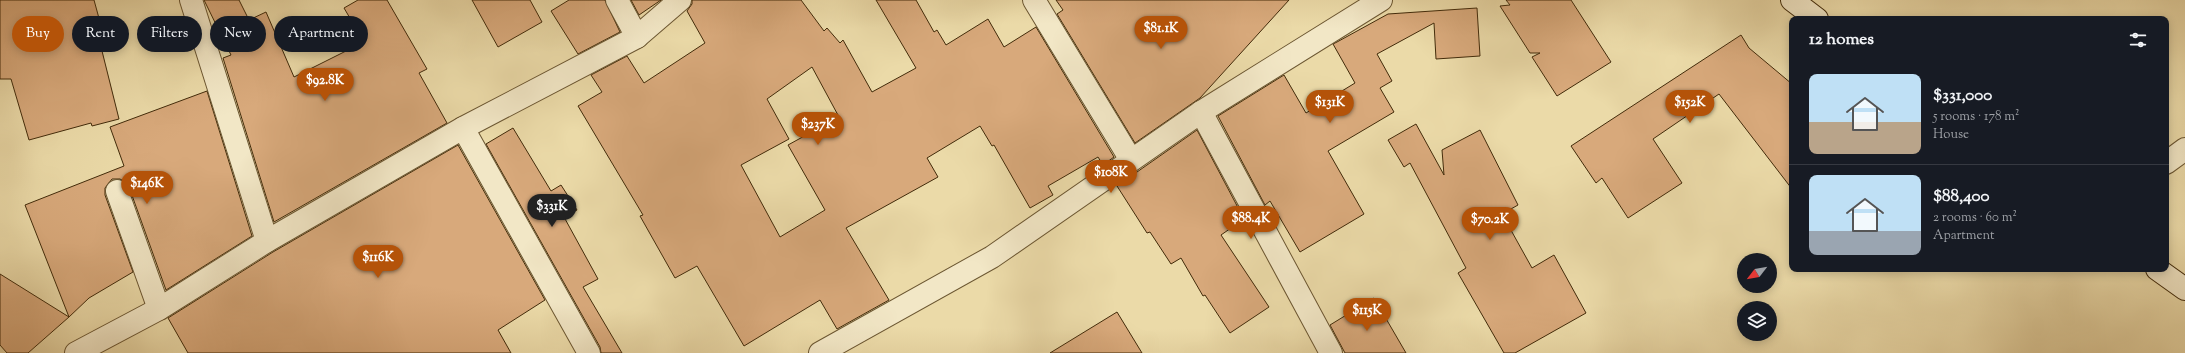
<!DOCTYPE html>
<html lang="en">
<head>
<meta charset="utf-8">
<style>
  body { margin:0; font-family:"Sorts Mill Goudy",serif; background:#242831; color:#f1f3f6; height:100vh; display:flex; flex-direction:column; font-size:15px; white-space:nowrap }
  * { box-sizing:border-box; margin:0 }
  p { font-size:13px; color:#9ea1a6 }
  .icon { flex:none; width:22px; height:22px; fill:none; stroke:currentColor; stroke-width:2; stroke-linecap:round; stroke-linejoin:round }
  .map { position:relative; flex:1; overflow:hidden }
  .panel { position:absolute; left:1789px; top:16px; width:380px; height:256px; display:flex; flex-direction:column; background:#171b24; border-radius:8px; box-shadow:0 2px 10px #0003 }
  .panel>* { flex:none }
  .guide { position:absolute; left:12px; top:16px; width:380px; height:36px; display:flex; gap:8px }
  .needle { width:26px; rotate:239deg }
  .buttons { position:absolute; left:1737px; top:253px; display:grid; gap:8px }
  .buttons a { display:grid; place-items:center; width:40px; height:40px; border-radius:50%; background:#171b24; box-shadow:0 2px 10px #0003; font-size:20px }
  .price { position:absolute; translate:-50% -34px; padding:0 9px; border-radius:14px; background:#b45309; color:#fff; font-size:13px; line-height:26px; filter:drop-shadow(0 1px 2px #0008) }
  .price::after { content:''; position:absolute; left:50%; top:24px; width:12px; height:9px; margin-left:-6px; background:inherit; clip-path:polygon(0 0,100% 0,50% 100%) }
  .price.on { background:#222; color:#fff }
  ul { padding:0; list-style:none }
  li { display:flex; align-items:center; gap:12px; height:100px; padding:0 20px }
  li+li { border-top:1px solid #363941 }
  li span { display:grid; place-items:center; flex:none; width:112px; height:80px; border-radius:8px; color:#555 }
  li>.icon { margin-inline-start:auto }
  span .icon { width:48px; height:48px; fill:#fffc; stroke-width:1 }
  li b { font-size:17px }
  h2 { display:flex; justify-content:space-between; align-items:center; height:48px; padding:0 20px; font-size:17px }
  .chip { padding:0 14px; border-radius:18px; background:#171b24; box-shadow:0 2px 10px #0003; font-size:14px; line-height:36px }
  .chip.on { background:#b45309; color:#fff }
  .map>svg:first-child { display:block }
  .building { fill:#d8a97b; stroke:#422b0a; fill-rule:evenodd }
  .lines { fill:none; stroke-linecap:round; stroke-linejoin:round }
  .street-casing { stroke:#6c5732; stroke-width:24 }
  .secondary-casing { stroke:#422b0a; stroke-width:24 }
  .street { stroke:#f2e7c6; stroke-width:22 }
  .secondary { stroke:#f2e7c6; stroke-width:22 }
</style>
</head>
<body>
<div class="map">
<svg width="2185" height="353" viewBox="0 0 2185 353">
  <rect width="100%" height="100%" fill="#ebdaa8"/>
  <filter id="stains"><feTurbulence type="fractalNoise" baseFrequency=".005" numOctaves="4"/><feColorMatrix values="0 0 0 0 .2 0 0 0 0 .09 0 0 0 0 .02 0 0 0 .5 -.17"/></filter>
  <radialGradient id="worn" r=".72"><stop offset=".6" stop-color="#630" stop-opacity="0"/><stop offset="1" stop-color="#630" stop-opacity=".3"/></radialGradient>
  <g class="building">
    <path d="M0 0H94L100 22 95 23 119 119 92 126 91 123 29 140 11 79H0Z"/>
    <path d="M204 0H239L249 20 266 12 294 77 364 42 344 8 358 0H387L427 69 419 73 447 123 274 222 223 58 231 55Z"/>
    <path d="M472 0H530L542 22 498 47Z"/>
    <path d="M569 0H605L620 32 578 54 551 11Z"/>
    <path d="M631 0H661L639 15Z"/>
    <path d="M692 0H801L824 31 827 28 840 43 843 40 872 92 916 68 876 0H916L934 32 937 30 946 45 988 19 1004 47 1036 27 1114 157 1103 165 1098 157 1048 186 1053 195 1030 208 994 145 992 146 980 126 927 158 938 177 846 228 889 300 837 329 820 300 744 346 697 266 675 278 640 216 643 215 578 106 602 92 591 75 627 56 644 83 705 43 687 11 692 4ZM812 67 839 117 788 145 825 210 780 237 741 165 789 139 767 99Z"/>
    <path d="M1056 0H1289L1200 98 1135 143 1057 14 1063 10Z"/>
    <path d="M1506 0H1571L1611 62 1557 96 1532 57 1540 53H1530L1500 6 1510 5Z"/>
    <path d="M1477 8 1480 56 1436 59 1434 23 1377 54 1392 81 1380 88 1394 112 1328 151 1364 214 1300 252 1270 201 1265 205 1218 116 1284 75 1306 113 1355 83 1333 44 1337 42 1388 14Z"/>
    <path d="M1741 35 1749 48 1792 84V189L1719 94 1653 139 1682 183 1628 218 1602 178 1596 183 1571 146Z"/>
    <path d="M207 91 252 236 166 290 129 187 125 182 120 179H112L105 188V195L133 272 89 298 69 317 25 205 124 166 110 127Z"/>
    <path d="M1416 124 1444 175 1442 150 1480 130 1518 205 1502 214 1532 268 1554 255 1586 313 1515 353H1504L1458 273 1466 268 1410 163 1404 167 1388 140Z"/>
    <path d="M513 128 551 191 561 185 577 210 564 217 598 279 583 287 622 353H601L600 347 486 144Z"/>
    <path d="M1197 130 1244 219 1221 235 1269 307 1230 333 1205 295 1203 296 1181 258 1171 264 1150 232 1147 233 1117 186Z"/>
    <path d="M458 145 545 300 498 330 511 353H188L168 318 273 252Z"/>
    <path d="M0 274 69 317 28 353H7L0 345Z"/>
    <path d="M1374 298 1406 353H1345L1330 325Z"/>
    <path d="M1117 312 1142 353H1050Z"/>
  </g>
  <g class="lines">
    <g class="street-casing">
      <g id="street">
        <path d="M191 0 267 241"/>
        <path d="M617 0 637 37"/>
        <path d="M1034 0 1131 160"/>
        <path d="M1201 112 1331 353"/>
        <path d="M463 128 589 353"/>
        <path d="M2166 163 2185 149"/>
        <path d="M117 191 159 309"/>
        <path d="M76 353 159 309 267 241 463 128 637 37 680 0"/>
        <path d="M820 353 992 257 1201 112 1381 0"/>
      </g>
    </g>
    <g class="secondary-casing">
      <g id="secondary">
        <path d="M1792 0 1817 19"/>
        <path d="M2157 269 2185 289"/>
      </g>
    </g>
    <use href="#street" class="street"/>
    <use href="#secondary" class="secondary"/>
  </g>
  <rect width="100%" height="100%" filter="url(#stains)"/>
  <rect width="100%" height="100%" fill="url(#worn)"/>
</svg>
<div class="buttons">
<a><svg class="needle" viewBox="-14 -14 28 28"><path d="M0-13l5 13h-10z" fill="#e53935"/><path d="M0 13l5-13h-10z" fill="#9ea1a6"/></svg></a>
<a><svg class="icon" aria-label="layers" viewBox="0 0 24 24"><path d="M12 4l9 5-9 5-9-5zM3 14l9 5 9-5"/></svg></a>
</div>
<b class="price" style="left:1161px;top:50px">$81.1K</b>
<b class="price" style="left:325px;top:102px">$92.8K</b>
<b class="price" style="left:1330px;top:124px">$131K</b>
<b class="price" style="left:1690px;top:124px">$152K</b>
<b class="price" style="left:818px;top:146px">$237K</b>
<b class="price" style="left:1111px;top:194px">$108K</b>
<b class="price" style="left:147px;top:205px">$146K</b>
<b class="price on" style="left:552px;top:228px">$331K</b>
<b class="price" style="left:1251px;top:240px">$88.4K</b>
<b class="price" style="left:1490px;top:241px">$70.2K</b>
<b class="price" style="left:378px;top:279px">$116K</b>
<b class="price" style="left:1367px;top:332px">$115K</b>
<div class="guide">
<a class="chip on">Buy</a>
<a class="chip">Rent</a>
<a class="chip">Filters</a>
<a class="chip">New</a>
<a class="chip">Apartment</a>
</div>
<section class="panel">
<h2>12 homes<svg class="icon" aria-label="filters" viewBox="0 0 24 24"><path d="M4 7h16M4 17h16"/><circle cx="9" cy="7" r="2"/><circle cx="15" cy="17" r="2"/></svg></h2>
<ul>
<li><span style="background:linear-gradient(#bfe0f5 60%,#b9a48a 0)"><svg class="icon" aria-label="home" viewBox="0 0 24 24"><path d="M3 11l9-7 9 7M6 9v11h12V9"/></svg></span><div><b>$331,000</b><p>5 rooms · 178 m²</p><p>House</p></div></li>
<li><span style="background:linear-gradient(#bfe0f5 70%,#9aa5b1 0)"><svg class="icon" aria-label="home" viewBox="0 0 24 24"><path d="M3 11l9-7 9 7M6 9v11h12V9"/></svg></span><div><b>$88,400</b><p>2 rooms · 60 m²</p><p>Apartment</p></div></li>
</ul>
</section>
</div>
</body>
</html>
